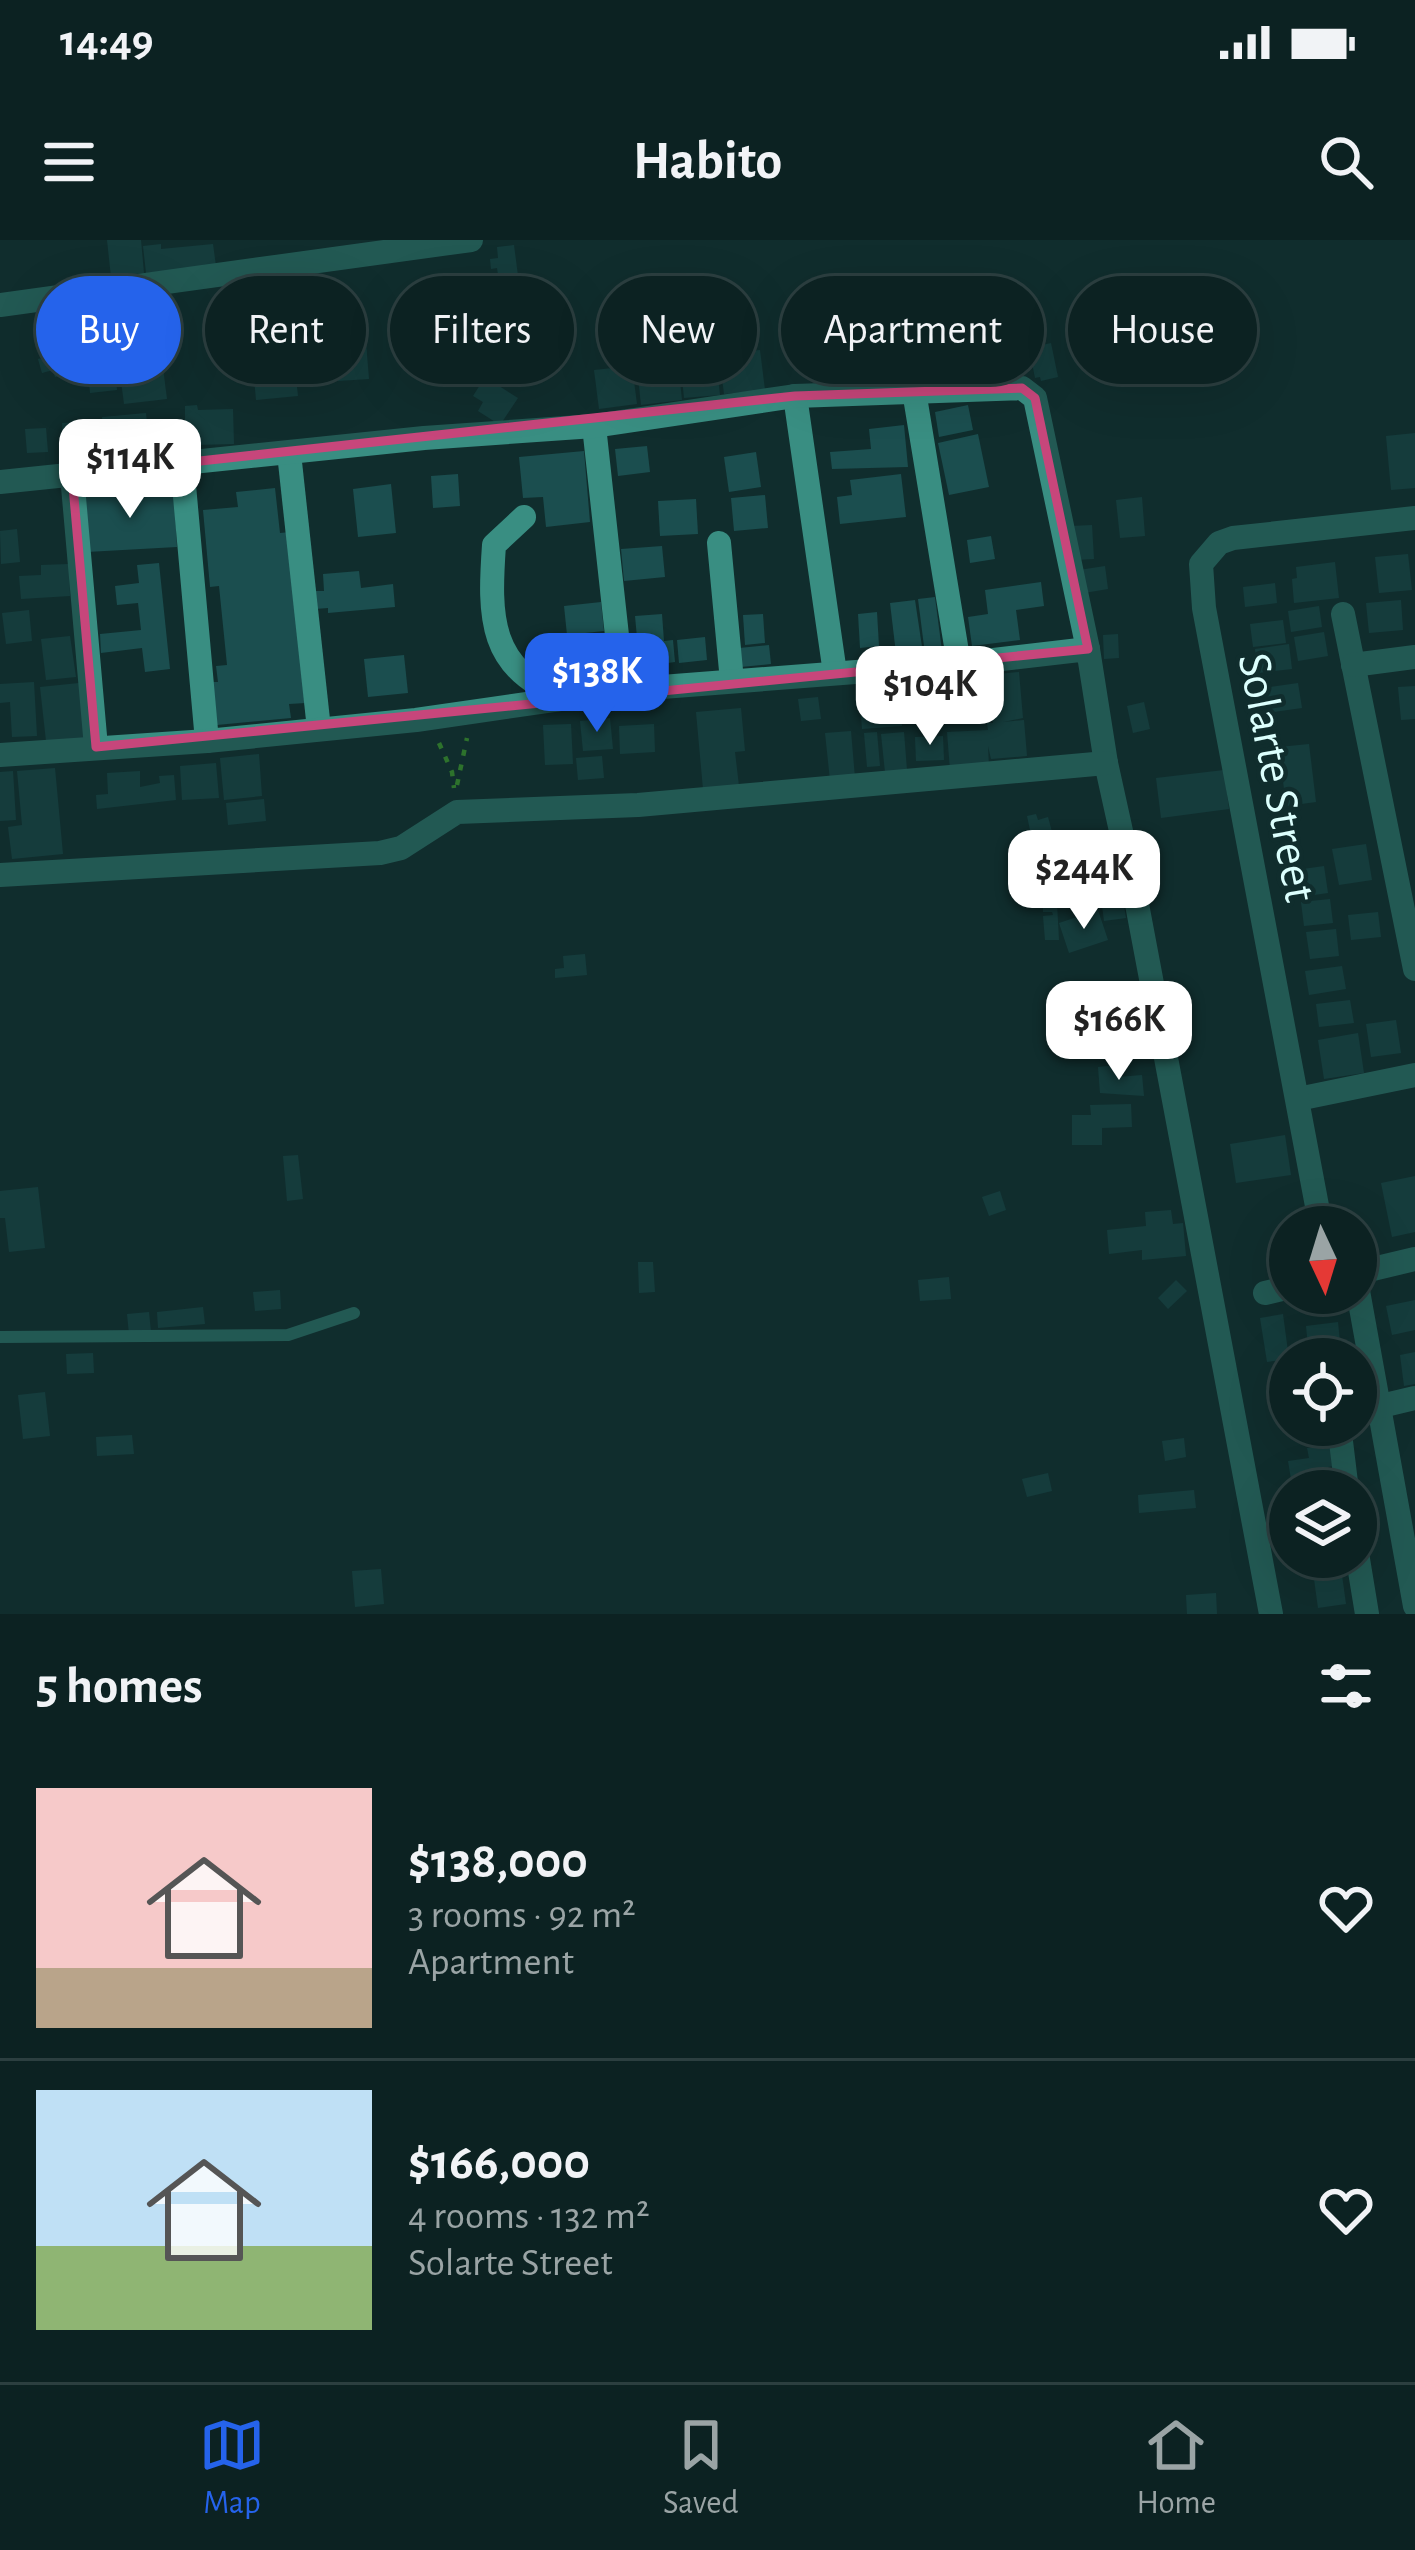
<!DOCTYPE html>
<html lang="en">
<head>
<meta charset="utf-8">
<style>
  body { margin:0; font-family:"Alegreya Sans",sans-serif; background:#152a2a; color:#f1f3f6; height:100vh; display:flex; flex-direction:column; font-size:45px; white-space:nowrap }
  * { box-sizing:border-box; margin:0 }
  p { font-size:39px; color:#9aa4a5 }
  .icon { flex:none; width:66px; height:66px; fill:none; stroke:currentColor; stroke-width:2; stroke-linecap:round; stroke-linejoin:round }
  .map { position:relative; height:1374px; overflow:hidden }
  .sheet { display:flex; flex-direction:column; background:#0c2222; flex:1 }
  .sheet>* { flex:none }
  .hud { position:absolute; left:36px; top:36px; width:1344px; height:108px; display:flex; gap:24px }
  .needle { width:78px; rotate:176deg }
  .buttons { position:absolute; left:1269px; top:966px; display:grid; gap:24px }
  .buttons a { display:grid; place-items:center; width:108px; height:108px; border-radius:50%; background:#0c2222; box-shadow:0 12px 48px #0002,0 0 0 3px #2c3f40; font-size:60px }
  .price { position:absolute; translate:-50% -102px; padding:0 27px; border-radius:24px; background:#fff; color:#222; font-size:39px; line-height:78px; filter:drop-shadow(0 3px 6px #0008) }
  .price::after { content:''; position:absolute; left:50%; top:72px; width:36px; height:27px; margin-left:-18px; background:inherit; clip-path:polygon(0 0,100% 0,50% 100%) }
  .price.active { background:#2563eb; color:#fff }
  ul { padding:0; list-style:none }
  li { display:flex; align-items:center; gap:36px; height:300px; padding:0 36px }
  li+li { border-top:3px solid #2c3f40 }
  li span { display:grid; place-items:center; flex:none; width:336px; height:240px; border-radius:0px; color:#555 }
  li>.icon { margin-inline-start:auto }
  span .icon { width:144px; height:144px; fill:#fffc; stroke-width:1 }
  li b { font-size:51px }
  h2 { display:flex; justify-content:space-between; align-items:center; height:144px; padding:0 36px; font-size:51px }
  .chip { padding:0 42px; border-radius:54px; background:#0c2222; box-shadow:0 12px 48px #0002,0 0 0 3px #2c3f40; font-size:42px; line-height:108px }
  .chip.active { background:#2563eb; color:#fff }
  .status { display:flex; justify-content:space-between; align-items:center; height:84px; padding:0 60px; background:#0c2222; direction:ltr }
  .status svg { height:33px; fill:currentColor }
  header { display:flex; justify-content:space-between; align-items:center; height:156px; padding:0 36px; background:#0c2222; font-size:54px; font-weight:700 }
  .tab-bar { display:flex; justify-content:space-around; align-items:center; height:168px; border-top:3px solid #2c3f40; background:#0c2222; font-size:33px; color:#9aa4a5 }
  .tab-bar a { display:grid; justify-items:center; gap:6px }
  .tab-bar .active { color:#2563eb }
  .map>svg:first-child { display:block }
  .building { fill:#1b4e4f }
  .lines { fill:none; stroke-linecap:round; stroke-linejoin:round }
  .path { stroke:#51c52b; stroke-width:4.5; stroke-dasharray:6 9; stroke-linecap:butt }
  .lane { stroke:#398e82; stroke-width:12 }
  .street { stroke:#398e82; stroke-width:24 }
  .marked { fill:none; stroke:#c7467b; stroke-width:9; stroke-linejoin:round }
  .labels { text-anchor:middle; stroke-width:9; stroke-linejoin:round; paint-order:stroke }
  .street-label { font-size:48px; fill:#dcfffd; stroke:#102d2d }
</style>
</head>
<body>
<div class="status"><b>14:49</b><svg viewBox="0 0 49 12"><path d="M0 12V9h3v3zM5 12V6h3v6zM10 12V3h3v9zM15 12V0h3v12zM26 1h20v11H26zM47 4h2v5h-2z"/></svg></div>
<header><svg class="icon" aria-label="menu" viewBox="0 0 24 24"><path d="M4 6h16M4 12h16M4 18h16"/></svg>Habito<svg class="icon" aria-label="search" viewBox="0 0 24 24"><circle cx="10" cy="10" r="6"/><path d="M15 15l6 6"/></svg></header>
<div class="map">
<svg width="1415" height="1374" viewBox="0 0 1415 1374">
  <rect width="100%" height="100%" fill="#102d2d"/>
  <g class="building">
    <path d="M107 0H141L144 33 111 37Z"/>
    <path d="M161 4V9L213 4 216 26 146 33 143 6Z"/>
    <path d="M514 5 520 51 501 54 497 28 491 29 490 19 498 18 497 7Z"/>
    <path d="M325 35 328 69 309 71 306 37Z"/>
    <path d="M479 49 487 105 451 110 443 54Z"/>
    <path d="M673 63H695L697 116H674Z"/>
    <path d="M746 66 749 109 702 113 699 70Z"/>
    <path d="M104 69 106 98 82 99 80 71Z"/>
    <path d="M503 82H522L524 109 505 110Z"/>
    <path d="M160 85 162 116 116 120 114 96 124 95 123 88Z"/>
    <path d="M918 90 921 125 892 127 889 93Z"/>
    <path d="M366 102 369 139 338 141 335 104Z"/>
    <path d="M880 102 883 136 845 139 842 105Z"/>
    <path d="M1051 103 1058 137 1041 141 1040 137 1035 138 1029 108Z"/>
    <path d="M760 110 765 150 724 154 719 115Z"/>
    <path d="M69 111 75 132 55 137 53 130 42 133 38 119Z"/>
    <path d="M293 112 298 156 256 160 252 116Z"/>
    <path d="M716 115 720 155 684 158 680 119Z"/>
    <path d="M162 120 167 159 124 164 119 125Z"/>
    <path d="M678 122 682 160 641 165 637 127Z"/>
    <path d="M632 126 637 164 599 169 594 130Z"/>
    <path d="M115 127 117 150 90 153 88 129Z"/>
    <path d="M485 137 518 158 500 185 478 171 483 162 473 156Z"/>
    <path d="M197 165 198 170 233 169 234 204 195 205 194 186 185 187V166Z"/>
    <path d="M968 165 973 190 939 197 935 172Z"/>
    <path d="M146 173 150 212 106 217 102 177Z"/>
    <path d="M101 181 104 216 64 219 62 183Z"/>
    <path d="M904 185 908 227 832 229 830 212 871 209 869 189Z"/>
    <path d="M46 188 48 212 27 213 25 189Z"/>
    <path d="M1415 193V248L1391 250 1386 196Z"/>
    <path d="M978 194 989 247 949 255 938 203Z"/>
    <path d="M647 206 650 232 618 236 615 209Z"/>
    <path d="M584 211 590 282 546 287 543 257 523 258 519 217Z"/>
    <path d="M756 212 761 247 729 252 724 217Z"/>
    <path d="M458 234 460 266 433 268 431 236Z"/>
    <path d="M901 234 906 277 840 284 837 257 852 255 850 240Z"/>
    <path d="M391 244 396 293 358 297 353 249Z"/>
    <path d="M275 248 280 293 290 292 306 463 289 464 291 478 217 485 213 442H218L216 426 227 425 219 346 210 347 203 270 238 267 236 252Z"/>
    <path d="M174 250 177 307 87 312 83 255Z"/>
    <path d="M765 255 768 288 734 291 731 258Z"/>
    <path d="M1142 257 1145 296 1120 298 1116 260Z"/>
    <path d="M696 259 698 294 660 296 658 261Z"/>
    <path d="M1092 285 1094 319 1074 320 1071 286Z"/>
    <path d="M17 289 20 322 1 324 0 291Z"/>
    <path d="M991 296 995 319 970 323 967 300Z"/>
    <path d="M662 306 665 337 624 341 621 309Z"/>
    <path d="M1408 314 1412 350 1379 353 1375 317Z"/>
    <path d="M1335 322 1339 358 1294 363 1292 339 1297 338 1296 327Z"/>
    <path d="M159 323 170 429 145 432 142 408 101 413 100 394 141 390 138 363 117 365 115 346 139 343 137 325Z"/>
    <path d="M69 324 70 356 21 359 19 336 41 335V325Z"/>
    <path d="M1105 326 1108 349 1084 353 1079 330Z"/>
    <path d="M359 331 361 348 393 344 395 367 328 373V368L315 369 314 351H324L323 334Z"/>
    <path d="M1041 342 1044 366 1016 370 1020 400 972 406 968 377 988 374 985 350Z"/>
    <path d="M1275 343 1277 363 1245 367 1243 347Z"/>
    <path d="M935 357 942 411 925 414 918 359Z"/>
    <path d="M915 360 924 420 897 422 890 363Z"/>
    <path d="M1401 360 1403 390 1369 393 1366 363Z"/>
    <path d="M601 362 604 391 567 395 564 366Z"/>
    <path d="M1319 366 1322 387 1291 392 1288 371Z"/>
    <path d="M29 370 32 401 6 404 2 373Z"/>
    <path d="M877 372 879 406 860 408 858 374Z"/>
    <path d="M662 374 664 401 673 400 675 422 661 424 662 439 641 441 635 376Z"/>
    <path d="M763 374 765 403 745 405 743 375Z"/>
    <path d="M1283 380 1286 403 1253 407 1250 384Z"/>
    <path d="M1324 392 1328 416 1298 421 1294 397Z"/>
    <path d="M1118 394 1119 418 1104 419 1103 395Z"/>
    <path d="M70 396 76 437 46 440 41 399Z"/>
    <path d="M705 397 707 420 679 423 677 400Z"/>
    <path d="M1289 404 1292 429 1258 433 1255 409Z"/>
    <path d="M605 405 607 447 563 448 562 407Z"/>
    <path d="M769 405 771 424 741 427 739 408Z"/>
    <path d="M404 415 408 453 368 457 364 419Z"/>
    <path d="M1019 432 1023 478 1003 482 1024 480 1027 516 991 519 988 506 989 527 950 530 947 492 988 490 987 483H993L988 435Z"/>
    <path d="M978 435 985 476 974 478 970 457 959 458 956 439Z"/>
    <path d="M34 442 37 496 12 497 10 462 0 463V444Z"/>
    <path d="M79 443 84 498 46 501 40 447Z"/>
    <path d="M939 443 942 472 921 473 919 444Z"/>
    <path d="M1298 443 1302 468 1267 473 1264 448Z"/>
    <path d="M1415 446V479L1401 480 1398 447Z"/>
    <path d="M876 450V455L899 454 902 486 862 489 859 451Z"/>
    <path d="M818 457 821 479 801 481 798 459Z"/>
    <path d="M1144 462 1150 489 1133 493 1127 466Z"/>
    <path d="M741 468 745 511 735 512 739 546 703 549 696 472Z"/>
    <path d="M610 478 613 509 583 511 580 481Z"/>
    <path d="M571 484 573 524 545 525 543 485Z"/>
    <path d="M654 484 655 512 620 514 619 486Z"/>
    <path d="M851 491 855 538 830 540 825 493Z"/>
    <path d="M877 492 880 526 867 527 864 493Z"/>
    <path d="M904 492 907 530 885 532 881 494Z"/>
    <path d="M943 496 944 520 916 521 915 497Z"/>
    <path d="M1309 504 1316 562 1286 566 1279 507Z"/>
    <path d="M259 514 262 556 224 560 220 518Z"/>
    <path d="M602 516 604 538 578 540 576 518Z"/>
    <path d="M216 523 219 558 182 560 180 526Z"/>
    <path d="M55 528 63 614 12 619 8 587 22 585 17 531Z"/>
    <path d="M1224 530 1229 569 1161 578 1156 538Z"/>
    <path d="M13 531 16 580 0 581V532Z"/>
    <path d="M140 531V547L160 543 159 536 174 535 176 560 97 569 96 555 108 554 107 533Z"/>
    <path d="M264 559 266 581 228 585 226 563Z"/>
    <path d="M1036 574 1038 580 1048 577 1054 599 1033 604 1027 576Z"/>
    <path d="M1366 604 1372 640 1339 645 1332 609Z"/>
    <path d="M1324 626 1328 653 1300 657 1296 630Z"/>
    <path d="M1120 640 1126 678 1104 681 1099 642Z"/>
    <path d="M1330 659 1333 683 1304 686 1301 662Z"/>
    <path d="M1057 663 1059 700H1045L1043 676 1053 675 1052 672H1043V664Z"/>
    <path d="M1098 670 1108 700 1069 713 1059 683Z"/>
    <path d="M1378 672 1381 697 1351 700 1348 675Z"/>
    <path d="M1336 689 1339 716 1310 719 1306 692Z"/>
    <path d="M585 714 587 735 555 738V729L564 728 563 716Z"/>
    <path d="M1342 726 1346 749 1309 755 1305 731Z"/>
    <path d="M1350 760 1354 783 1319 787 1316 764Z"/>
    <path d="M1396 780 1401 813 1371 817 1366 784Z"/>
    <path d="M1358 793 1364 833 1324 839 1318 800Z"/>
    <path d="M1117 825 1118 837 1142 835 1144 856 1100 853 1098 827Z"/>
    <path d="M1131 864 1132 887 1102 888V905H1072V875H1091L1090 865Z"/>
    <path d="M1285 895 1291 935 1236 943 1230 904Z"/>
    <path d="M298 915 303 959 287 961 283 916Z"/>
    <path d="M1415 936V992L1392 997 1381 943Z"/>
    <path d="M38 947 45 1008 9 1012 5 978H0V951Z"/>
    <path d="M1000 951 1006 970 989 976 982 957Z"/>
    <path d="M1171 970 1173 984 1183 983 1186 1016 1142 1020V1010L1109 1014 1107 990 1146 986 1145 972Z"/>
    <path d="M638 1022H653L655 1052 639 1053Z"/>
    <path d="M949 1037 951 1059 920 1061 918 1040Z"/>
    <path d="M1176 1040 1187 1051 1168 1069 1158 1058Z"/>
    <path d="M280 1050 281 1069 255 1071 253 1052Z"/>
    <path d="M1415 1060V1090L1392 1095 1386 1066Z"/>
    <path d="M203 1067 205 1084 158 1088 157 1072Z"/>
    <path d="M149 1072 151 1092 129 1094 127 1074Z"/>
    <path d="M1283 1074 1289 1119 1267 1122 1260 1078Z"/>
    <path d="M1338 1082 1341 1112 1309 1116 1306 1086Z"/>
    <path d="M1415 1112V1144L1404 1146 1400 1115Z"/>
    <path d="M93 1113 94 1133 67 1134 66 1114Z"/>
    <path d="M1290 1133V1164L1275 1165 1272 1135Z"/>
    <path d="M45 1152 50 1196 23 1199 18 1155Z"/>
    <path d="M132 1195 134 1214 97 1216 96 1197Z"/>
    <path d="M1184 1198 1186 1217 1165 1221 1162 1201Z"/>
    <path d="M1331 1205 1335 1226 1328 1227 1332 1251H1293L1288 1221 1309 1218 1307 1208Z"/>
    <path d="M1048 1233 1052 1251 1027 1257 1022 1239Z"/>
    <path d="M1194 1250 1196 1268 1139 1273 1138 1255Z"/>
    <path d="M381 1329 384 1364 355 1367 352 1331Z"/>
    <path d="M1342 1335 1346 1364 1318 1368 1314 1339Z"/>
    <path d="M1216 1353 1217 1374H1187L1186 1355Z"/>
  </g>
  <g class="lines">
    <g class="path">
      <path d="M439 503 452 532 454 548"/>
      <path d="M457 545 467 498"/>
    </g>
    <path class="lane" d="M0 1097 288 1095 354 1073"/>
    <g class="street">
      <path d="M0 65 471 0"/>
      <path d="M914 151 959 424"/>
      <path d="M795 156 835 433"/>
      <path d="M594 186 623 450"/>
      <path d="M289 213 319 489"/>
      <path d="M182 223 207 501"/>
      <path d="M72 235 96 507"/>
      <path d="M0 242 424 198 594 186 795 156 1022 148 1035 158 1088 409"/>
      <path d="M524 277 494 305C489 376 488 431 566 457"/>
      <path d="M719 303 732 441"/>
      <path d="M1343 374 1415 729"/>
      <path d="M1353 425 1415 417"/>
      <path d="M0 515 207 501 416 480 623 450 959 424 1088 409 1106 523 1136 659 1271 1374"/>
      <path d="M0 635 380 613 401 608 457 572 638 565 1106 523"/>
      <path d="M1298 859 1415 835"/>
      <path d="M1321 987 1204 368 1201 324 1219 303 1233 298 1415 278"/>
      <path d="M1356 1033 1415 1019"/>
      <path d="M1356 1040 1415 1366"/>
      <path d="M1265 1053 1290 1047"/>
      <path d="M1356 1172 1415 1158"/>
      <path d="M1339 1185 1347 1251"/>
      <path d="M1356 1307 1367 1374"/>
    </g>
  </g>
  <path d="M0 0H1415V1374H0ZM1022 148 1035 158 1088 409 96 507 72 235 795 156Z" fill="#102d2d" fill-opacity=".55" fill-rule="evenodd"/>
  <path class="marked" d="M1022 148 1035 158 1088 409 96 507 72 235 795 156Z"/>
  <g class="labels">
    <g class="street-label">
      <text transform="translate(1279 537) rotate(79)" y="17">Solarte Street</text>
    </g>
  </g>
</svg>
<div class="buttons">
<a><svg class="needle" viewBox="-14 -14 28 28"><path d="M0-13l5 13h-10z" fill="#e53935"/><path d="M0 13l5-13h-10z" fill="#9aa4a5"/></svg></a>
<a><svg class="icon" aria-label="locate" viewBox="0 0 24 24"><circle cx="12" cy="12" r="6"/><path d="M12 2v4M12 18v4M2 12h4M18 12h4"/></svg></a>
<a><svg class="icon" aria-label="layers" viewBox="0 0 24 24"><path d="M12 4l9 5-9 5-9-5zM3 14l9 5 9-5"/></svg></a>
</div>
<b class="price" style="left:130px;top:281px">$114K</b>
<b class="price active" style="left:597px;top:495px">$138K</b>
<b class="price" style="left:930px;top:508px">$104K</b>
<b class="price" style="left:1084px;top:692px">$244K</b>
<b class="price" style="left:1119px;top:843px">$166K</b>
<div class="hud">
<a class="chip active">Buy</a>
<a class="chip">Rent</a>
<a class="chip">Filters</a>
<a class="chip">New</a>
<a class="chip">Apartment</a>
<a class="chip">House</a>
</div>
</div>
<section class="sheet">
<h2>5 homes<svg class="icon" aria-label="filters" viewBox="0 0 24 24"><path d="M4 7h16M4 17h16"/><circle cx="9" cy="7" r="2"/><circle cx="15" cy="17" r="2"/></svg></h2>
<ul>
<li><span style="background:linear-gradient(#f6c9c9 75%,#b9a48a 0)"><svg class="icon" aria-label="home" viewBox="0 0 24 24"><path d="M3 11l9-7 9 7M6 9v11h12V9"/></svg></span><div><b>$138,000</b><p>3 rooms · 92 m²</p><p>Apartment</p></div><svg class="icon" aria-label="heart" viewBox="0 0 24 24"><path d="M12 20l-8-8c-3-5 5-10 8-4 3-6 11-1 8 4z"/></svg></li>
<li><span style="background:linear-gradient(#bfe0f5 65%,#8fb573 0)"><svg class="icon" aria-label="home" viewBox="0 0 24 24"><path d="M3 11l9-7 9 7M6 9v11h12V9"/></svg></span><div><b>$166,000</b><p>4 rooms · 132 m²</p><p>Solarte Street</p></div><svg class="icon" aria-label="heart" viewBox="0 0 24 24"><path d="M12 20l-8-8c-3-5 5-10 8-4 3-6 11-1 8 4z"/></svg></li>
</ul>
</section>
<nav class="tab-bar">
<a class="active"><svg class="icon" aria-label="map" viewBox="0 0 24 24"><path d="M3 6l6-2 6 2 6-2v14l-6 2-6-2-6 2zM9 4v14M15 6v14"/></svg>Map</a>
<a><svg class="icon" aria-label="saved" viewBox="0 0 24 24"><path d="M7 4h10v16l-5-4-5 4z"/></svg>Saved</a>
<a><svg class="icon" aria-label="home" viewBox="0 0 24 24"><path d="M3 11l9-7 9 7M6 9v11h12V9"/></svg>Home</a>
</nav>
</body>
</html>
